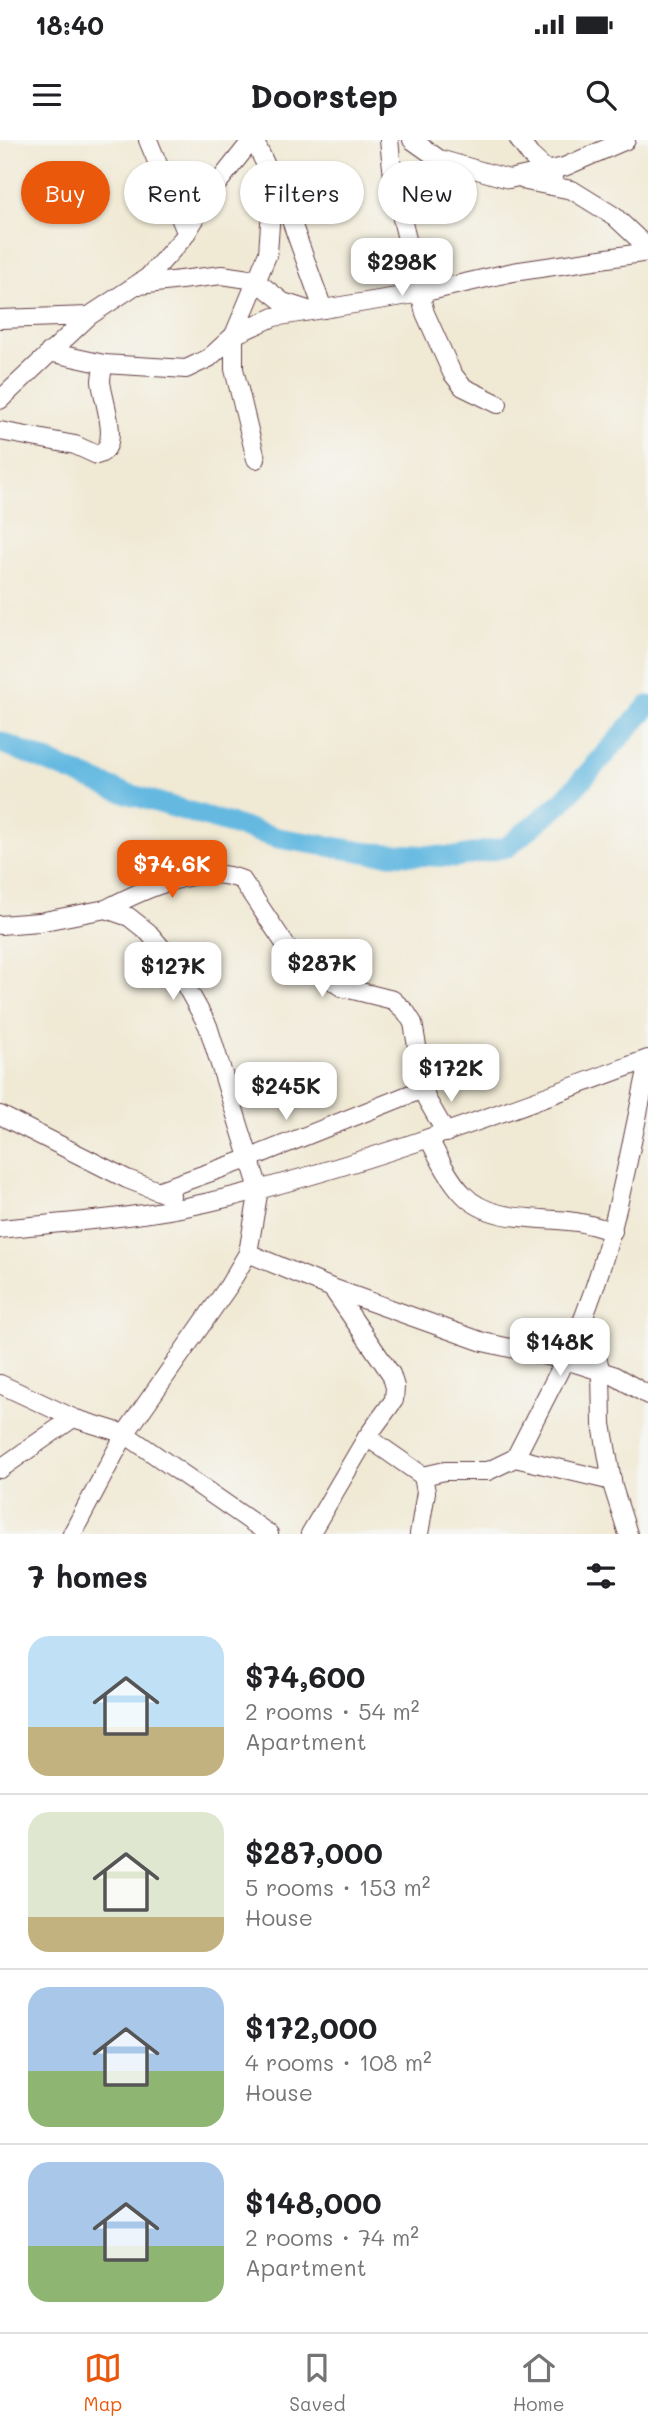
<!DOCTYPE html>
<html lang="en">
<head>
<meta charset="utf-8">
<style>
  body { margin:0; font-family:Mali,sans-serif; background:#f2f2f2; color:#202124; height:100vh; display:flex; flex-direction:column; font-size:26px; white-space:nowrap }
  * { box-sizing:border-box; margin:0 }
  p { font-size:23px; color:#757577 }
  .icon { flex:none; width:38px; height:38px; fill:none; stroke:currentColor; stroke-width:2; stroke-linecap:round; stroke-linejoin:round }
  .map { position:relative; height:1394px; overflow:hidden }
  .drawer { display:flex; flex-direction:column; background:#fff; flex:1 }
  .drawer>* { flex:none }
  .banner { position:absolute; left:21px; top:21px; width:607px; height:63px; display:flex; gap:14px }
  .price { position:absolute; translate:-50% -60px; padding:0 16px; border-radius:14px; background:#fff; color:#222; font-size:23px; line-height:46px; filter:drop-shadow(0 2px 4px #0008) }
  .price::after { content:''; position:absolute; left:50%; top:42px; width:21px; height:16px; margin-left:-10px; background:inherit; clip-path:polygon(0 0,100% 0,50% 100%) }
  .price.on { background:#ea580c; color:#fff }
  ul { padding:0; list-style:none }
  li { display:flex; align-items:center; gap:21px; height:175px; padding:0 28px }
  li+li { border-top:2px solid #e0e0e0 }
  li span { display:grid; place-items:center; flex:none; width:196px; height:140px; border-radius:21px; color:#555 }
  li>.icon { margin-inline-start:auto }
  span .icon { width:84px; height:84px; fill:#fffc; stroke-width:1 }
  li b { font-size:30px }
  h2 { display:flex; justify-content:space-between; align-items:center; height:84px; padding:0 28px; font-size:30px }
  .pill { padding:0 24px; border-radius:32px; background:#fff; box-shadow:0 2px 5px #0004; font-size:24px; line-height:63px }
  .pill.on { background:#ea580c; color:#fff }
  .status { display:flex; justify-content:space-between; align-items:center; height:49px; padding:0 35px; background:#fff; direction:ltr }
  .status svg { height:19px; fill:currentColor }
  header { display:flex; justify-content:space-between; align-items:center; height:91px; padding:0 28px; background:#fff; font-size:32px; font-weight:700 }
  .dock { display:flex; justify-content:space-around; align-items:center; height:98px; border-top:2px solid #e0e0e0; background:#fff; font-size:19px; color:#757577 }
  .dock a { display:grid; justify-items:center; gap:4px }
  .dock .on { color:#ea580c }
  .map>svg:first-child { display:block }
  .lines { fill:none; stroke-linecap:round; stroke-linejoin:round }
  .river { stroke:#65b9e1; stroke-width:21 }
  .minor-casing { stroke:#633d44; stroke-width:20 }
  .minor { stroke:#fff; stroke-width:18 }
</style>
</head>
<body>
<div class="status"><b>18:40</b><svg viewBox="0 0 49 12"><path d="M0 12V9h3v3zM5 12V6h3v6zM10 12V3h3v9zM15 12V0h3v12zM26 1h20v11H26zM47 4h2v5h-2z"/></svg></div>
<header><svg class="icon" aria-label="menu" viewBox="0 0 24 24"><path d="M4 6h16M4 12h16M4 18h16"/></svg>Doorstep<svg class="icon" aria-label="search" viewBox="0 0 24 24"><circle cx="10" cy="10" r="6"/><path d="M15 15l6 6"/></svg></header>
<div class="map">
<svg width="648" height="1394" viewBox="0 0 648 1394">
  <rect width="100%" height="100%" fill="#f6f6f2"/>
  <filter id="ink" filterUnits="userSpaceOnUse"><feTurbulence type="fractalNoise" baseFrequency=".0143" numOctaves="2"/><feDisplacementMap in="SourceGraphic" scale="14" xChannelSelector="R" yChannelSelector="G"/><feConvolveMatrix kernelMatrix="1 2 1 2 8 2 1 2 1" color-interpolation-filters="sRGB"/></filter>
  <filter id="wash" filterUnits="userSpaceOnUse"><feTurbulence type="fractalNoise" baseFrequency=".00686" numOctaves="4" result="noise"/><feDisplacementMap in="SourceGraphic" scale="28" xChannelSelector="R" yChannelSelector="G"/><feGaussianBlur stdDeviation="1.57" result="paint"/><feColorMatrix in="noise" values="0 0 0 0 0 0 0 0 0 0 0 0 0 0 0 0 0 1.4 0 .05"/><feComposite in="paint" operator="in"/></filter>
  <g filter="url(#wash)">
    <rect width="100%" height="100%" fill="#f0e9d4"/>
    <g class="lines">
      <path class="river" d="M0 602 119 651 278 698 370 713 456 717 507 707 562 662 648 566"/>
    </g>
  </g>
  <g filter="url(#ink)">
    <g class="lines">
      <g class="minor-casing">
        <g id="minor">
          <path d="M148 0 186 92"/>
          <path d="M254 0 288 72 323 169"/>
          <path d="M389 0 394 46 425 173 452 233 463 247 498 264"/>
          <path d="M412 0 439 19 509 39 564 27 626 0"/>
          <path d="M519 0 530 15 554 37"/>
          <path d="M526 41 572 50 614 76 648 108"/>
          <path d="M139 145 222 135 255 140 283 162 308 170"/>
          <path d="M0 179 89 176"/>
          <path d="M49 212 104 224 186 229 209 218 234 195 274 177 421 153 513 132 648 112"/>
          <path d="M0 260 89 176 148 137 184 97 214 48 252 0"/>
          <path d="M0 291 75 305 97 315C123 307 102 259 101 241 101 235 103 229 104 224"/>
          <path d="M256 319 234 229V195L268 113 273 42"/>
          <path d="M106 769C142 750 201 722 242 740L287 807 302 819 341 847 393 860 406 872 413 883 426 958 446 993"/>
          <path d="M0 785 39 782 106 769 129 777 148 792 171 819 208 886 259 1049 248 1113 228 1147 125 1294 72 1394"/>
          <path d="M0 975 127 1039 171 1056"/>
          <path d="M429 999C439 1018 448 1038 463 1054 491 1084 541 1076 576 1082 589 1084 601 1088 613 1091"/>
          <path d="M160 1050 248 1019 423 949"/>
          <path d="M0 1089C68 1082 138 1078 205 1063 357 1028 502 973 648 919"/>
          <path d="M248 1113 332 1148 483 1202 565 1220C611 1126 626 1027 648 926"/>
          <path d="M585 1177 601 1231 602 1284 613 1347 628 1394"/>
          <path d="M0 1244 73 1278 125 1294 269 1394"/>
          <path d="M367 1297 423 1336 426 1352 419 1394"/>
          <path d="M515 1318 565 1220 613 1235 648 1255"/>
          <path d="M0 1329 73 1278"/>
          <path d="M423 1336 445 1331H488L515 1318 612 1341"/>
          <path d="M310 1394 367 1297 394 1260 395 1247 391 1234 332 1148"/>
        </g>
      </g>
      <use href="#minor" class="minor"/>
    </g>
  </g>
</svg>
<b class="price" style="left:402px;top:158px">$298K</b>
<b class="price on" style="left:172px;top:760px">$74.6K</b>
<b class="price" style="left:322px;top:859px">$287K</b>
<b class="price" style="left:173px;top:862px">$127K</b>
<b class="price" style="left:451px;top:964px">$172K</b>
<b class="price" style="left:286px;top:982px">$245K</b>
<b class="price" style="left:560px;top:1238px">$148K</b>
<div class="banner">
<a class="pill on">Buy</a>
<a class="pill">Rent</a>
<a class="pill">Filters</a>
<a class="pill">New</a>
</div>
</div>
<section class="drawer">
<h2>7 homes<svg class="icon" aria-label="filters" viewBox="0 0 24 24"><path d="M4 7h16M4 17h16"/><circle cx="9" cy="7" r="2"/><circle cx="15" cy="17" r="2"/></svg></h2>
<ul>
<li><span style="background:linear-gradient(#bfe0f5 65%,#c2b280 0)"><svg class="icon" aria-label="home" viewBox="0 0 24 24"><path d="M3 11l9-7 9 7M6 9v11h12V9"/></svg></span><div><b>$74,600</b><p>2 rooms · 54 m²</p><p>Apartment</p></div></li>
<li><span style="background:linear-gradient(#dfe7d0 75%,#c2b280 0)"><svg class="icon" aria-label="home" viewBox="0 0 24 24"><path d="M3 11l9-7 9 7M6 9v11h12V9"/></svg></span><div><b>$287,000</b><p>5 rooms · 153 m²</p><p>House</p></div></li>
<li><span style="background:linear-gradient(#a9c7e8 60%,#8fb573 0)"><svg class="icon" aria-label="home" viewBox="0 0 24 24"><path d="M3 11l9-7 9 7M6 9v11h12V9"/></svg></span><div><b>$172,000</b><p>4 rooms · 108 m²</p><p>House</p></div></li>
<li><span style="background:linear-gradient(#a9c7e8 60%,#8fb573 0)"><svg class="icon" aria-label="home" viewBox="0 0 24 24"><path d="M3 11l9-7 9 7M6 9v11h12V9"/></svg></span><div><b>$148,000</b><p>2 rooms · 74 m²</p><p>Apartment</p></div></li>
</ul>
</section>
<nav class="dock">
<a class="on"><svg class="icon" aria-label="map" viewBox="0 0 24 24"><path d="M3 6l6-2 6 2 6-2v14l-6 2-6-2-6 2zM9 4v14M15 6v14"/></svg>Map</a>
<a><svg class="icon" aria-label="saved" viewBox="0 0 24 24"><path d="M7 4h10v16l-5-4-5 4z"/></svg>Saved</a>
<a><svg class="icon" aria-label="home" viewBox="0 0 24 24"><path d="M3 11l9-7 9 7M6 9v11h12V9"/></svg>Home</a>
</nav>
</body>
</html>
